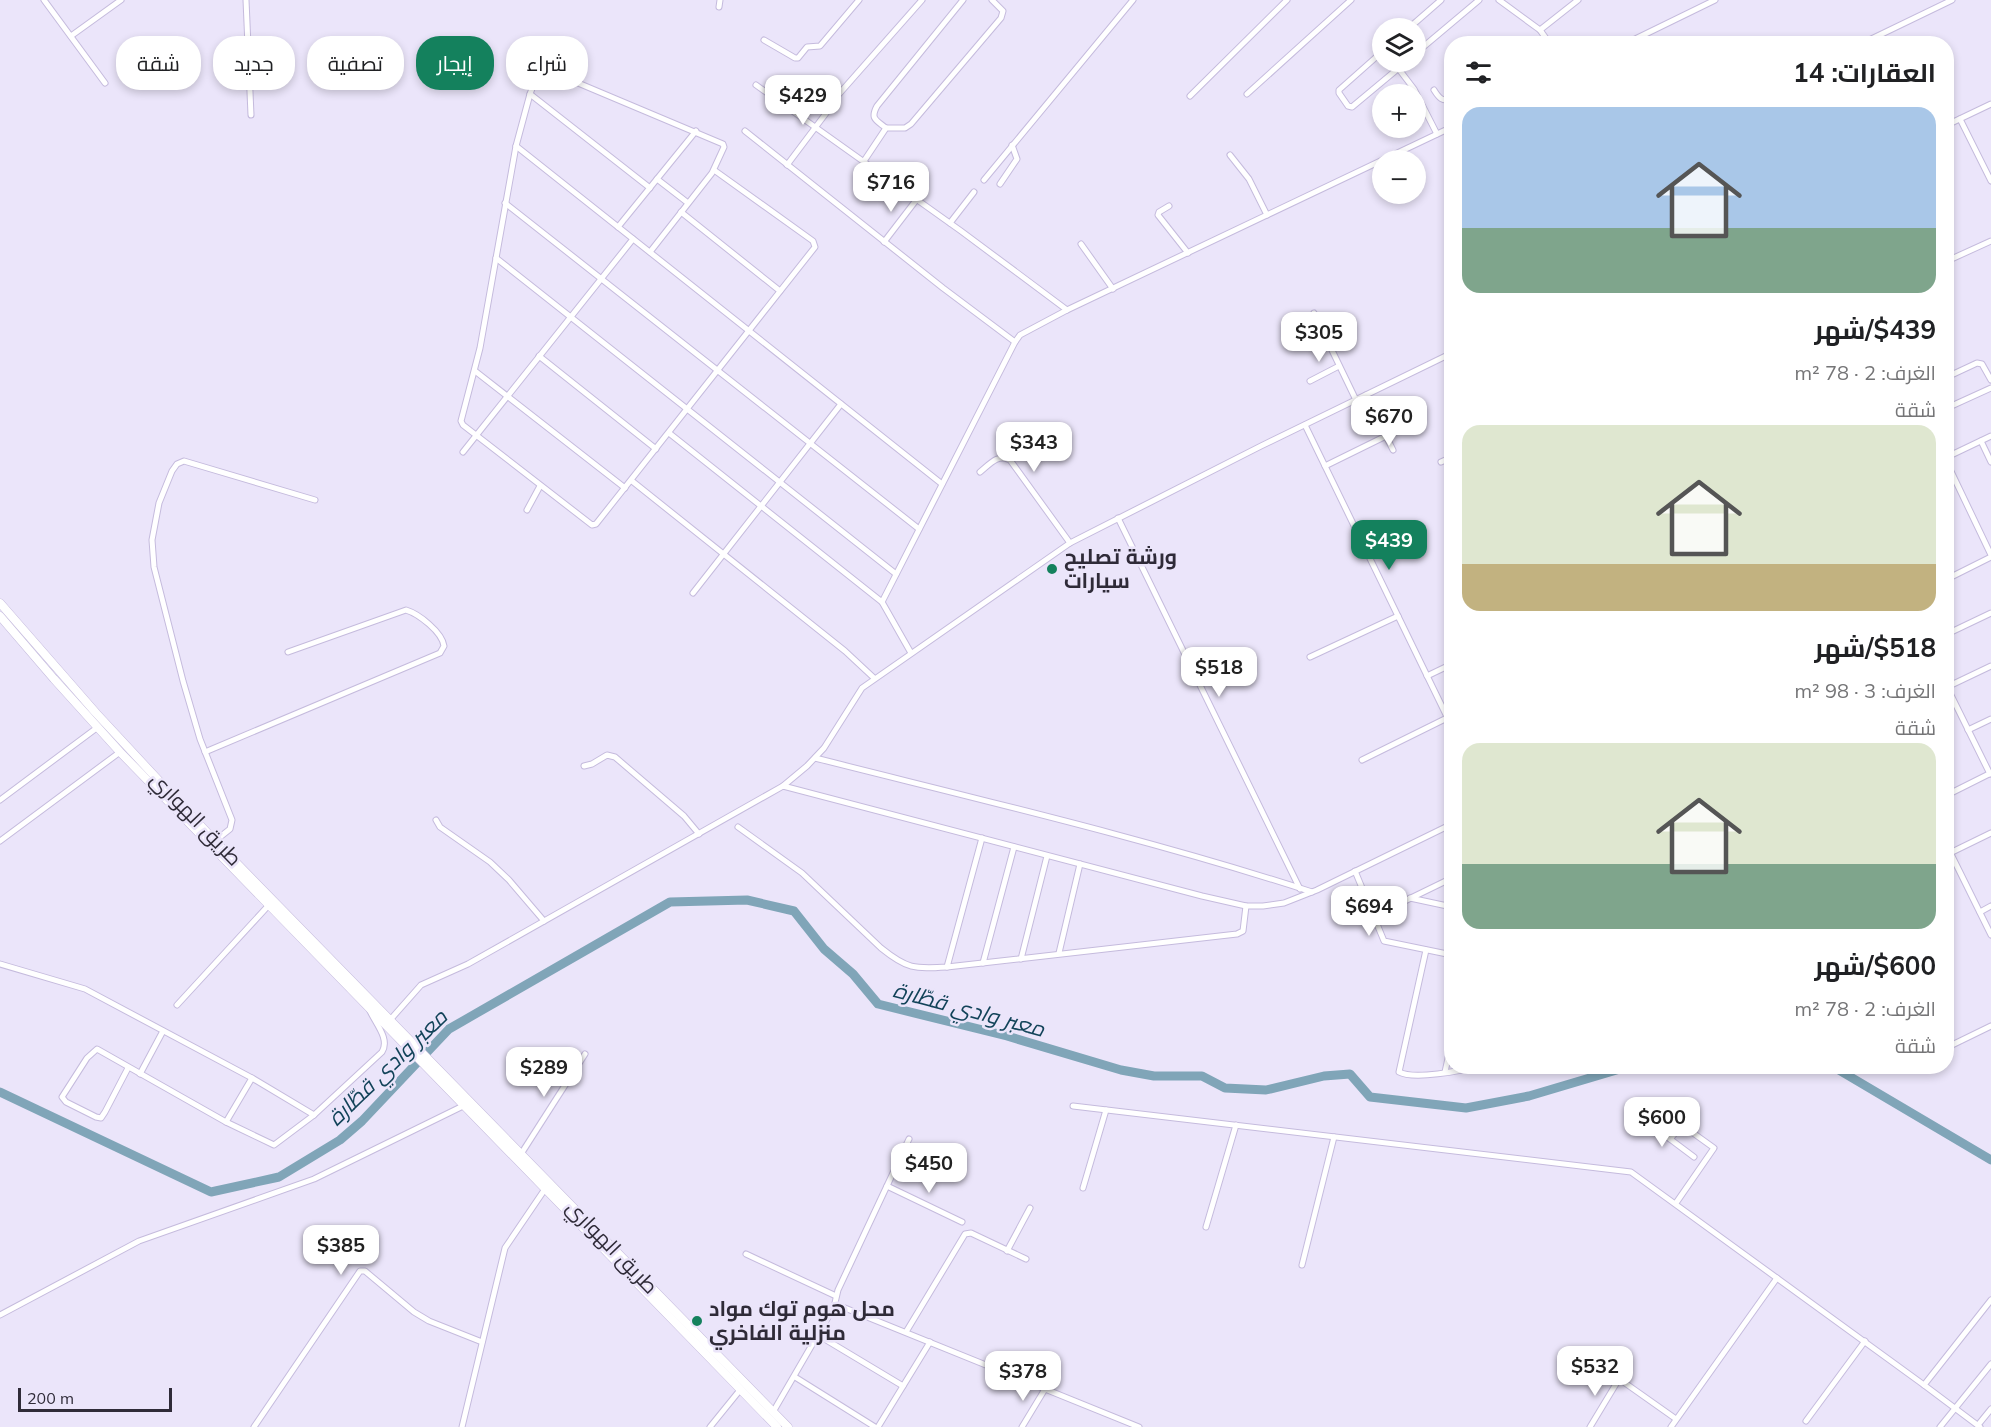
<!DOCTYPE html>
<html lang="ar">
<head>
<meta charset="utf-8">
<style>
  body { margin:0; font-family:Mulish,Cairo,sans-serif; background:#f2f2f2; color:#202124; direction:rtl; height:100vh; display:flex; flex-direction:column; font-size:22px; white-space:nowrap }
  * { box-sizing:border-box; margin:0 }
  p { font-size:20px; color:#757577 }
  .icon { flex:none; width:33px; height:33px; fill:none; stroke:currentColor; stroke-width:2; stroke-linecap:round; stroke-linejoin:round }
  .map { position:relative; flex:1; overflow:hidden; direction:ltr }
  .side { position:absolute; left:1444px; top:36px; width:510px; height:1038px; display:flex; flex-direction:column; background:#fff; border-radius:24px; box-shadow:0 3px 9px #0003; direction:rtl }
  .side>* { flex:none }
  .guide { position:absolute; left:18px; top:36px; width:570px; height:54px; direction:rtl; display:flex; gap:12px }
  .controls { position:absolute; left:1372px; top:18px; display:grid; gap:12px }
  .controls a { display:grid; place-items:center; width:54px; height:54px; border-radius:50%; background:#fff; box-shadow:0 3px 9px #0003; font-size:30px }
  .scale { position:absolute; left:18px; bottom:15px; width:154px; box-sizing:border-box; padding-left:6px; border:3px solid #2f2b38; border-top:0; font-size:16px; line-height:21px; white-space:nowrap; color:#2f2b38; -webkit-text-stroke:4px #ebe5fa; paint-order:stroke }
  .price { position:absolute; translate:-50% -51px; padding:0 14px; border-radius:12px; background:#fff; color:#222; font-size:20px; line-height:39px; filter:drop-shadow(0 2px 3px #0008) }
  .price::after { content:''; position:absolute; left:50%; top:36px; width:18px; height:14px; margin-left:-9px; background:inherit; clip-path:polygon(0 0,100% 0,50% 100%) }
  .price.selected { background:#14815d; color:#fff }
  ul { padding:0; list-style:none }
  li { display:grid; align-content:center; gap:12px; height:318px; padding:0 18px }
  li span { display:grid; place-items:center; height:186px; border-radius:18px; color:#555 }
  li>.icon { margin-inline-start:auto }
  span .icon { width:108px; height:108px; fill:#fffc; stroke-width:1 }
  li b { font-size:26px }
  h2 { display:flex; justify-content:space-between; align-items:center; height:72px; padding:0 18px; font-size:26px }
  .chip { padding:0 21px; border-radius:24px; background:#fff; box-shadow:0 3px 9px #0003; font-size:21px; line-height:54px }
  .chip.selected { background:#14815d; color:#fff }
  .map>svg:first-child { display:block }
  .lines { fill:none; stroke-linecap:round; stroke-linejoin:round }
  .river { stroke:#80a5b8; stroke-width:9 }
  .minor-casing { stroke:#c5bbdd; stroke-width:7 }
  .highway-casing { stroke:#c5bbdd; stroke-width:9 }
  .minor { stroke:#fff; stroke-width:5 }
  .highway { stroke:#fff; stroke-width:8 }
  .poi-dot { fill:#14815d; stroke:#ebe5fa; stroke-width:2 }
  .labels { text-anchor:middle; stroke-width:5; stroke-linejoin:round; paint-order:stroke }
  .poi-label { font-size:21px; font-weight:bold; fill:#2f2b38; stroke:#ebe5fa; text-anchor:start }
  .street-label { font-size:21px; fill:#2f2b38; stroke:#ebe5fa }
  .water-label { font-size:22px; font-style:italic; fill:#124359; stroke:#ebe5fa }
</style>
</head>
<body>
<div class="map">
<svg width="1991" height="1427" viewBox="0 0 1991 1427">
  <rect width="100%" height="100%" fill="#ebe5fa"/>
  <g class="lines">
    <g class="river">
      <path d="M1832 1066 1991 1160"/>
      <path d="M0 1092 211 1192 279 1177 340 1140 362 1121 449 1029 670 902 747 900 794 911 824 949 853 974 878 1004 1007 1036 1121 1070 1154 1076H1202L1225 1088 1266 1090 1324 1076 1350 1074 1370 1097 1466 1108 1529 1096 1630 1066"/>
    </g>
    <g class="minor-casing">
      <g id="minor">
        <path d="M44 0 105 83"/>
        <path d="M246 0 251 115"/>
        <path d="M1499 0 1540 30 1550 44"/>
        <path d="M719 7 720 0"/>
        <path d="M1409 28 1441 0"/>
        <path d="M1540 30 1578 0"/>
        <path d="M71 36 121 0"/>
        <path d="M764 40 795 58H798L807 47 820 46 859 0"/>
        <path d="M1625 44 1715 0"/>
        <path d="M1861 44 1952 0"/>
        <path d="M1383 51 1339 90V93L1348 106 1352 107 1406 62"/>
        <path d="M1416 53 1479 0"/>
        <path d="M1398 68 1414 89 1437 134"/>
        <path d="M756 85 961 231 1067 310"/>
        <path d="M1434 90C1439 98 1442 102 1452 99"/>
        <path d="M530 94 650 188"/>
        <path d="M839 94 922 0"/>
        <path d="M1247 94 1351 0"/>
        <path d="M1190 96 1287 0"/>
        <path d="M1960 119 1991 181"/>
        <path d="M1947 125 1991 104"/>
        <path d="M886 128C876 120 870 119 877 106L963 0"/>
        <path d="M745 131 943 288 1015 342"/>
        <path d="M516 146 942 484"/>
        <path d="M1230 155 1249 179 1267 215"/>
        <path d="M864 161 886 128H905L911 124 1001 18 1003 11 992 0"/>
        <path d="M787 165 836 100"/>
        <path d="M657 179 688 203"/>
        <path d="M984 180 1133 0"/>
        <path d="M1000 184 1017 159 1012 145"/>
        <path d="M505 203 919 529"/>
        <path d="M1169 206 1159 212 1158 215 1188 253"/>
        <path d="M681 212 780 291"/>
        <path d="M950 223 974 192"/>
        <path d="M618 227 696 131"/>
        <path d="M884 242 917 199"/>
        <path d="M1081 244 1113 289"/>
        <path d="M650 252 712 173 724 147 723 144 540 67 530 94 516 146 480 348 461 421 463 425 592 525 596 524 815 247 813 241 714 170"/>
        <path d="M496 258 896 574"/>
        <path d="M1947 261 1991 241"/>
        <path d="M1314 313 1356 400"/>
        <path d="M1293 340 1321 327"/>
        <path d="M539 356 656 449"/>
        <path d="M475 371 625 488"/>
        <path d="M1947 377 1977 363 1982 364 1991 380"/>
        <path d="M1310 381 1339 366"/>
        <path d="M1947 408 1991 388"/>
        <path d="M1305 425 1452 727"/>
        <path d="M669 433 882 602"/>
        <path d="M1386 436 1393 450"/>
        <path d="M1981 441 1991 462"/>
        <path d="M463 452 633 239"/>
        <path d="M1947 457 1991 436"/>
        <path d="M1441 462 1452 457"/>
        <path d="M1947 463 1991 555"/>
        <path d="M1325 466 1386 436 1366 395"/>
        <path d="M980 472C989 465 998 453 1010 460L1070 543"/>
        <path d="M632 481 845 651 874 678"/>
        <path d="M527 510 540 486"/>
        <path d="M1118 518 1300 889"/>
        <path d="M1947 579 1991 557"/>
        <path d="M693 593 841 404"/>
        <path d="M1947 634 1991 613"/>
        <path d="M911 653 882 602 1015 342 1020 335 1067 310 1452 127"/>
        <path d="M1310 657 1398 616"/>
        <path d="M1427 676 1452 664"/>
        <path d="M1947 687 1990 774"/>
        <path d="M1947 687 1991 666"/>
        <path d="M1968 730 1991 719"/>
        <path d="M205 752 440 653 444 646C442 632 419 614 406 610L288 652"/>
        <path d="M815 758C981 800 1149 839 1312 892"/>
        <path d="M1362 760 1447 718"/>
        <path d="M584 766 592 764 607 755 615 757 684 816 699 834"/>
        <path d="M783 786 807 766 824 748 862 688 1070 543 1261 446 1452 353"/>
        <path d="M1947 795 1991 773"/>
        <path d="M0 800 98 727"/>
        <path d="M436 820 440 827 490 862 509 880 544 921"/>
        <path d="M738 827 802 873 881 948C907 969 914 969 947 967L1237 934 1243 931 1246 906"/>
        <path d="M0 841 120 752"/>
        <path d="M215 841 230 829 232 820 200 739 183 681 154 567 152 540 159 503 172 471 177 464 184 461 315 500"/>
        <path d="M1947 846 1991 935"/>
        <path d="M1950 853 1991 833"/>
        <path d="M1355 871 1384 941 1452 955"/>
        <path d="M1410 898 1452 907"/>
        <path d="M1980 912 1991 906"/>
        <path d="M1374 916 1452 878"/>
        <path d="M1426 950 1399 1072C1414 1080 1461 1071 1478 1066"/>
        <path d="M1059 953 1080 864"/>
        <path d="M1021 959 1047 856"/>
        <path d="M983 963 1014 847"/>
        <path d="M0 964 85 989 252 1078 314 1115"/>
        <path d="M947 967 982 838"/>
        <path d="M177 1005 268 906"/>
        <path d="M390 1020 421 985 468 964 783 786 1202 896 1246 906H1263L1284 903 1317 890 1452 824"/>
        <path d="M1952 1045 1991 1026"/>
        <path d="M128 1068 105 1112 101 1118 96 1117 66 1102 62 1097 87 1058 97 1049 226 1122 274 1145 314 1115 382 1052C390 1039 376 1024 370 1011"/>
        <path d="M1445 1072 1452 1040"/>
        <path d="M140 1074 163 1031"/>
        <path d="M1073 1106 1631 1172 1924 1385"/>
        <path d="M226 1122 252 1078"/>
        <path d="M1662 1134 1670 1139"/>
        <path d="M521 1154 585 1054"/>
        <path d="M887 1186 962 1222"/>
        <path d="M1083 1188 1106 1110"/>
        <path d="M1676 1203 1714 1148 1682 1125 1670 1139 1694 1157"/>
        <path d="M1206 1227 1236 1125"/>
        <path d="M1007 1251 1030 1208"/>
        <path d="M746 1254 836 1296"/>
        <path d="M1302 1265 1334 1137"/>
        <path d="M835 1304 1139 1427"/>
        <path d="M0 1315 139 1241 314 1179 463 1106"/>
        <path d="M906 1332 965 1234 971 1233 1026 1259"/>
        <path d="M818 1335 903 1386"/>
        <path d="M795 1377 875 1427"/>
        <path d="M1625 1383 1676 1419"/>
        <path d="M773 1412 834 1307 838 1290 909 1139"/>
        <path d="M1806 1421 1865 1341"/>
        <path d="M1978 1425 1991 1409"/>
        <path d="M254 1427 360 1271H365L414 1312 429 1321 482 1342"/>
        <path d="M462 1427 505 1248 545 1189"/>
        <path d="M710 1427 740 1390"/>
        <path d="M878 1427 930 1342"/>
        <path d="M1022 1427 1045 1389"/>
        <path d="M1590 1427 1619 1379"/>
        <path d="M1671 1427 1777 1278"/>
        <path d="M1940 1427 1991 1364"/>
        <path d="M1980 1427 1924 1385 1991 1300"/>
      </g>
    </g>
    <g class="highway-casing">
      <g id="highway">
        <path d="M0 603 96 713 215 841 788 1427"/>
        <path d="M0 616 54 679 120 752 777 1427"/>
      </g>
    </g>
    <use href="#minor" class="minor"/>
    <use href="#highway" class="highway"/>
  </g>
  <g class="poi-dot">
    <circle cx="1052" cy="569" r="6"/>
    <circle cx="697" cy="1321" r="6"/>
  </g>
  <g class="labels">
    <g class="poi-label">
      <text x="1064" y="564">ورشة تصليح<tspan x="1064" dy="24">سيارات</tspan></text>
      <text x="709" y="1316">محل هوم توك مواد<tspan x="709" dy="24">منزلية الفاخري</tspan></text>
    </g>
    <g class="street-label">
      <text transform="translate(196 819) rotate(46)" y="7">طريق الهواري</text>
      <text transform="translate(612 1247) rotate(46)" y="7">طريق الهواري</text>
    </g>
    <g class="water-label">
      <text transform="translate(969 1009) rotate(15)" y="8">معبر وادي قطّارة</text>
      <text transform="translate(387 1067) rotate(-44)" y="8">معبر وادي قطّارة</text>
    </g>
  </g>
</svg>
<div class="controls">
<a><svg class="icon" aria-label="layers" viewBox="0 0 24 24"><path d="M12 4l9 5-9 5-9-5zM3 14l9 5 9-5"/></svg></a>
<a>+</a>
<a>−</a>
</div>
<div class="scale">200 m</div>
<b class="price" style="left:803px;top:126px">$429</b>
<b class="price" style="left:891px;top:213px">$716</b>
<b class="price" style="left:1319px;top:363px">$305</b>
<b class="price" style="left:1389px;top:447px">$670</b>
<b class="price" style="left:1034px;top:473px">$343</b>
<b class="price selected" style="left:1389px;top:571px">$439</b>
<b class="price" style="left:1219px;top:698px">$518</b>
<b class="price" style="left:1369px;top:937px">$694</b>
<b class="price" style="left:544px;top:1098px">$289</b>
<b class="price" style="left:1662px;top:1148px">$600</b>
<b class="price" style="left:929px;top:1194px">$450</b>
<b class="price" style="left:341px;top:1276px">$385</b>
<b class="price" style="left:1595px;top:1397px">$532</b>
<b class="price" style="left:1023px;top:1402px">$378</b>
<div class="guide">
<a class="chip">شراء</a>
<a class="chip selected">إيجار</a>
<a class="chip">تصفية</a>
<a class="chip">جديد</a>
<a class="chip">شقة</a>
</div>
<section class="side">
<h2>العقارات: 14<svg class="icon" aria-label="filters" viewBox="0 0 24 24"><path d="M4 7h16M4 17h16"/><circle cx="9" cy="7" r="2"/><circle cx="15" cy="17" r="2"/></svg></h2>
<ul>
<li><span style="background:linear-gradient(#a9c7e8 65%,#7fa58c 0)"><svg class="icon" aria-label="home" viewBox="0 0 24 24"><path d="M3 11l9-7 9 7M6 9v11h12V9"/></svg></span><div><b>$439/شهر</b><p>الغرف: 2 · 78 m²</p><p>شقة</p></div></li>
<li><span style="background:linear-gradient(#dfe7d0 75%,#c2b280 0)"><svg class="icon" aria-label="home" viewBox="0 0 24 24"><path d="M3 11l9-7 9 7M6 9v11h12V9"/></svg></span><div><b>$518/شهر</b><p>الغرف: 3 · 98 m²</p><p>شقة</p></div></li>
<li><span style="background:linear-gradient(#dfe7d0 65%,#7fa58c 0)"><svg class="icon" aria-label="home" viewBox="0 0 24 24"><path d="M3 11l9-7 9 7M6 9v11h12V9"/></svg></span><div><b>$600/شهر</b><p>الغرف: 2 · 78 m²</p><p>شقة</p></div></li>
</ul>
</section>
</div>
</body>
</html>
